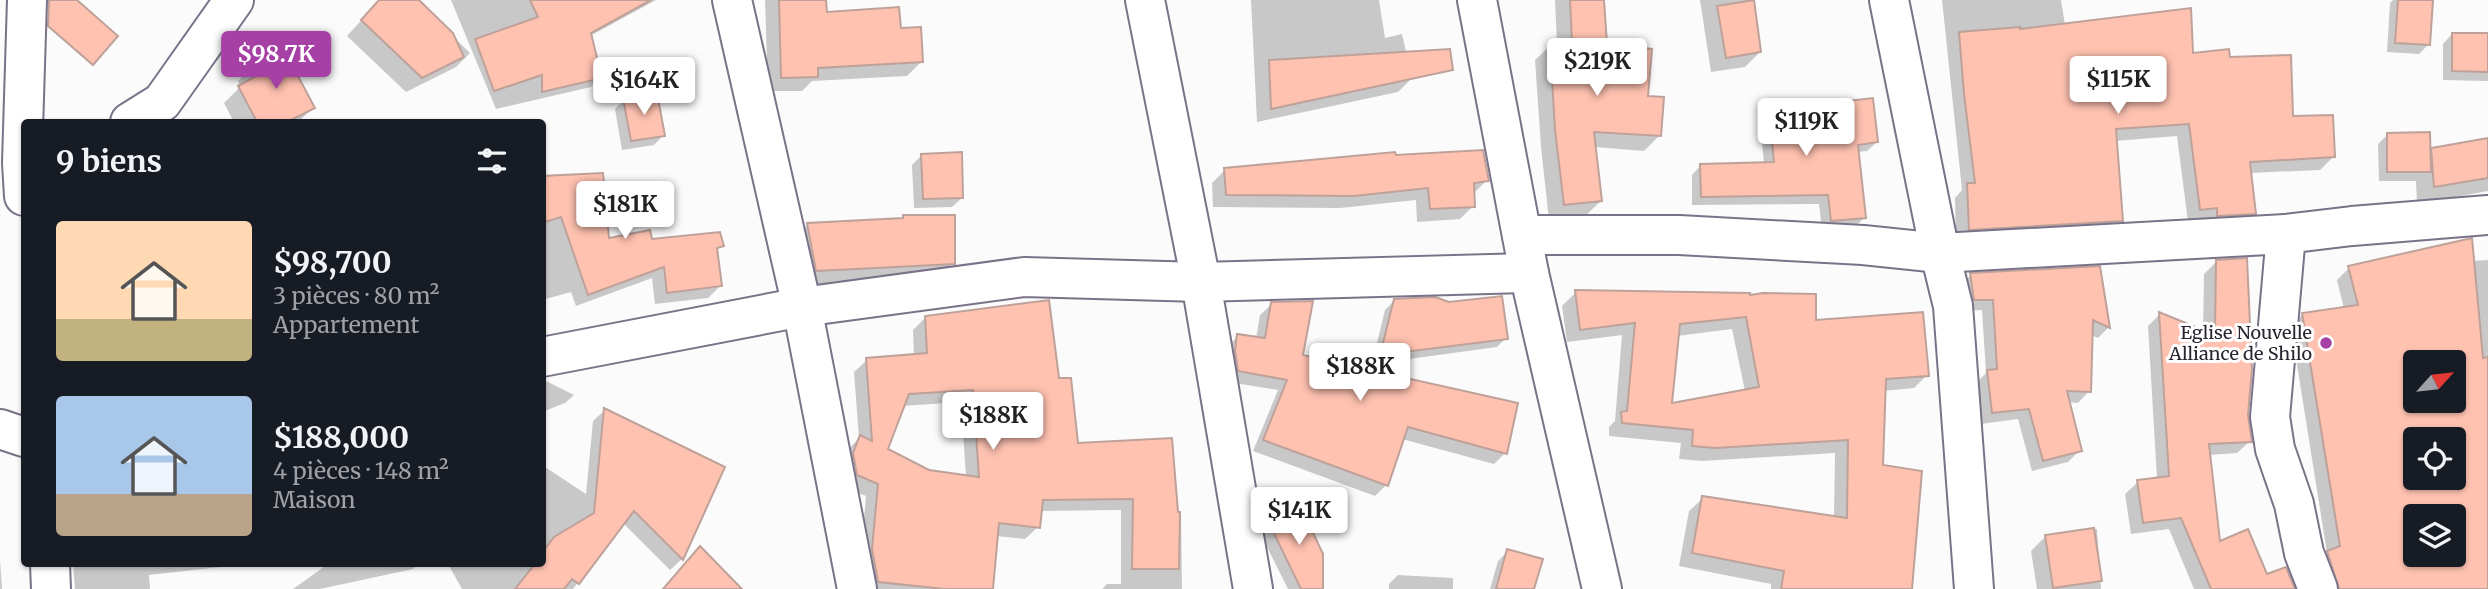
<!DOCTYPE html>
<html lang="fr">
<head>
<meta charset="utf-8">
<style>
  body { margin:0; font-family:Merriweather,serif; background:#20242c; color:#f1f3f6; height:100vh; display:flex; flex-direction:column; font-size:26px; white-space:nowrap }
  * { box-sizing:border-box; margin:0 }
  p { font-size:23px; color:#9ea1a6 }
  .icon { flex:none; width:38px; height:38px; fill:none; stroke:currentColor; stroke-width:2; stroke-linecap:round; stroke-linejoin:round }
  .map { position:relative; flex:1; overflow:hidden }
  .drawer { position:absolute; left:21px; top:119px; width:525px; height:448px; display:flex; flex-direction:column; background:#171b24; border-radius:7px; box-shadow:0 2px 5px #0004 }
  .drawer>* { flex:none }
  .needle { width:46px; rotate:63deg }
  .tools { position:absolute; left:2403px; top:350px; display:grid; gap:14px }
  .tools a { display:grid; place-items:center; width:63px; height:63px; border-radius:7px; background:#171b24; box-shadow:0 2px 5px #0004; font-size:35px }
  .price { position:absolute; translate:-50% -60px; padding:0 16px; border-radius:7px; background:#fff; color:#222; font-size:23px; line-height:46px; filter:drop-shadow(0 2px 4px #0008) }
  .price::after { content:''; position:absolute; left:50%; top:42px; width:21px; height:16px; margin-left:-10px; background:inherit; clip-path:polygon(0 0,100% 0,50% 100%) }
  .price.current { background:#a640a5; color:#fff }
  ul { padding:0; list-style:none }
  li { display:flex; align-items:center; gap:21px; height:175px; padding:0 35px }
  li span { display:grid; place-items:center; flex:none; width:196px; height:140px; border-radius:7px; color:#555 }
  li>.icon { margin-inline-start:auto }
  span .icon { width:84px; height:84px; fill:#fffc; stroke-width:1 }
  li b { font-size:30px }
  h2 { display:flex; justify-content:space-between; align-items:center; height:84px; padding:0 35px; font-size:30px }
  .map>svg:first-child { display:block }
  .shadow { fill:#0003; fill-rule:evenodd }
  .building { fill:#ffc2b1; stroke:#bea199; stroke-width:2; fill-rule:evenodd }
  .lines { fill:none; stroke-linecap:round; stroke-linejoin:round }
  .minor-casing { stroke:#797289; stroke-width:42 }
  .minor { stroke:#fff; stroke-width:38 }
  .poi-dot { fill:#a640a5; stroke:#fff; stroke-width:2.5 }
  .labels { text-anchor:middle; stroke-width:6; stroke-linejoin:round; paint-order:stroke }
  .poi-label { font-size:18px; fill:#28252f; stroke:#fff; text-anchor:end }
</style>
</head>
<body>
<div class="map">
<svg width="2488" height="589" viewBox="0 0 2488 589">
  <rect width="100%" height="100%" fill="#fbfbfb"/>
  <g class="shadow">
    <path d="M380 0H416L470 53 456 67 406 92 347 36Z"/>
    <path d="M451 0H656L590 36 600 77 591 87 496 109Z"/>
    <path d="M765 0H824L825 14 899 30 921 62 907 76 812 81 802 91H768Z"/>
    <path d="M1251 0H1379L1385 38 1402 34 1412 78 1398 92 1257 122Z"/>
    <path d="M1555 0H1602L1606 45 1646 97 1660 135 1644 151 1594 147 1601 201 1585 216 1549 220 1541 147 1535 60 1551 45 1557 44Z"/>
    <path d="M1700 0H1752L1760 52 1745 67 1711 72Z"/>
    <path d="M1942 0H2061L2065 25 2191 55 2228 58 2333 157 2320 170 2249 173 2254 213 2241 226 2188 222 2177 136 2115 141 2121 220 2108 233 1956 242 1955 198 1962 190Z"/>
    <path d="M2393 0H2431L2428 45 2419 54 2387 52 2390 3Z"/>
    <path d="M2452 34 2488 35V81L2443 80V44Z"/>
    <path d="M254 65 313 108 298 122H234L224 103 240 87 238 81Z"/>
    <path d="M624 100 663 136 654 145 622 150 615 109Z"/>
    <path d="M1769 112 1877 142 1867 151 1857 152 1864 218 1855 227 1822 230 1819 204 1692 205V175L1701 165 1764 164 1760 121Z"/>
    <path d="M2388 134 2429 153 2432 149 2488 140V191L2417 204 2416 181H2379L2378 144Z"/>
    <path d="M922 155 962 198 952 207 914 208 912 165Z"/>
    <path d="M1394 157 1487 180 1474 193 1473 206 1460 219 1417 222 1416 200 1340 208 1213 207 1212 183 1225 170Z"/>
    <path d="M542 178 607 240 722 245 716 251 720 286 708 298 655 304 652 278 576 306 571 292 542 300Z"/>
    <path d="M904 217 953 263 939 278 802 285 794 239 808 224 901 220Z"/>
    <path d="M2488 260V487L2442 511 2444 516H2415V555H2454V543L2471 589H2325L2315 565 2327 553 2291 327 2303 314 2344 309 2337 280 2349 268ZM2415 362H2454V401H2415ZM2415 439H2454V478H2415Z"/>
    <path d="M2217 261 2250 441 2237 453 2209 455 2219 544 2266 576 2293 589H2194L2169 529 2131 534 2125 494 2138 482 2157 479 2148 326 2160 314 2203 332 2204 274Z"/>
    <path d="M2099 268 2109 327 2098 338 2091 335 2089 391 2078 403 2068 402 2080 450 2068 462 2032 471 2018 419 1981 424 1976 383 1986 373 1982 310 1963 311 1959 286 1971 275Z"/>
    <path d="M1576 292 1814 322 1927 375 1914 388 1883 391 1882 467 1910 589H1771V584L1679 566 1689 511 1703 498 1834 518 1835 453 1702 461 1679 459 1681 443 1609 436V427L1615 421 1622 335 1567 342 1562 306ZM1732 329 1745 391 1670 405 1677 336Z"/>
    <path d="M1395 300 1506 338 1497 347 1372 364 1385 310Z"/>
    <path d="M1272 304 1301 356 1505 453 1494 464 1402 439 1386 485 1375 496 1253 451 1278 390 1228 382 1227 347 1238 336 1256 339 1260 315ZM1287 365 1295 366 1286 386Z"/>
    <path d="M925 318 1057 380 1076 445 1176 514H1181L1182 589H1102L1107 584H1121V510L1040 511 1038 527 1025 539 996 536 991 589H865L860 563 866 496 845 488 848 450 859 438 854 372 867 360 914 356 913 330ZM961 402 966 477 928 472 885 450 902 406Z"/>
    <path d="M542 380H544L574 395 565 403 542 412Z"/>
    <path d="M605 410 723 468 682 559 670 570 623 523 573 589H462L448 564H542V465L586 494 593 421Z"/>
    <path d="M1268 520 1321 589H1288L1258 529Z"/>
    <path d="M2097 529 2101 589H2037L2031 551 2046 536Z"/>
    <path d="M1508 551 1532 589H1490L1498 561Z"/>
    <path d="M0 560 2 589H0Z"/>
    <path d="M73 564H232L229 566 149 575 150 589H75Z"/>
    <path d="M328 564H418L413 569 320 589H293Z"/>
    <path d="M1398 575 1453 578V589H1389V584Z"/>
  </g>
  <g class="building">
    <path d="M49 0H77L118 36 93 65 48 26Z"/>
    <path d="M379 0H419L453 33 464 57 422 78 361 20Z"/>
    <path d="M530 0H651L591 33 602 78 542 92V75L494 91 475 39 538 17Z"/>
    <path d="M779 0H826L827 12 899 7 901 28 921 27 923 62 818 68V77L781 78Z"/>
    <path d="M1570 0H1604L1607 44 1652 49 1648 96 1664 97 1661 136 1594 132 1602 201 1564 205 1555 130 1550 43 1572 42Z"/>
    <path d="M1754 0 1761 52 1726 58 1717 6Z"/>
    <path d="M2398 0H2433L2430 45 2395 43Z"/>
    <path d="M2191 8 2193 53 2229 49 2230 57 2291 55 2293 116 2333 115 2335 157 2250 162 2256 214 2217 216V208L2200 210 2189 124 2116 129 2123 221 1969 230 1967 183H1975L1964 94 1959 32 2020 27V29Z"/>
    <path d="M2452 33H2488V72L2452 71Z"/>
    <path d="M283 48 315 108 287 122H257L238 86 258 75 253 64Z"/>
    <path d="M1450 49 1453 70 1271 109 1269 60Z"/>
    <path d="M657 93 665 136 631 141 623 98Z"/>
    <path d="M1873 98 1878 142 1858 145 1866 218 1831 221 1828 195 1701 197 1700 164 1774 162 1769 110Z"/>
    <path d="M2430 132 2431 172H2387V133Z"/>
    <path d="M2488 138V178L2434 187 2431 148Z"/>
    <path d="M1483 150 1489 181 1474 183 1475 207 1430 209 1428 188 1354 196 1226 195 1224 168 1395 152 1396 155Z"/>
    <path d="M962 152 963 198 923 199 921 154Z"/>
    <path d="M603 173 609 238 650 230 652 239 720 232 724 246 717 248 722 286 667 293 664 267 588 295 561 217 542 223V176Z"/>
    <path d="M903 215H955V264L816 271 807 223 903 218Z"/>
    <path d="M2472 238 2483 358 2488 357V589H2339L2327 551 2340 546 2302 313 2358 305 2348 266ZM2415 362H2454V401H2415ZM2415 439H2454V478H2415ZM2415 516H2454V555H2415Z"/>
    <path d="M2247 258 2252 369 2248 415 2252 442 2209 444 2220 541 2248 529 2267 574 2286 567 2295 589H2211L2181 518 2143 523 2137 480 2169 476 2159 312 2215 335 2216 260Z"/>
    <path d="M2100 266 2110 328 2093 320 2091 392 2067 391 2082 451 2043 461 2029 409 1992 413 1987 370 1997 369 1993 300H1974L1970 273Z"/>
    <path d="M1575 290 1750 293V295L1763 293 1816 294V320L1923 312 1929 376 1886 379 1883 465 1922 471 1912 589H1781L1784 571 1692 553 1702 496 1847 518 1848 440 1716 448 1692 446 1693 430 1622 423 1621 412 1627 411 1635 323 1580 330ZM1746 317 1759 387 1672 403 1680 324Z"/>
    <path d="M1502 296 1508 339 1380 355 1394 299 1435 297 1449 302Z"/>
    <path d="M1049 300 1059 378H1071L1078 443 1172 438 1178 512H1180L1179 569H1132L1133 499 1043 500 1040 528 999 523 993 589H945L878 582 872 549 878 484 857 475 853 453 860 435 872 441 866 358 927 353 925 316ZM973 390 979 477 929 470 888 449 909 394Z"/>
    <path d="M1313 301 1303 355 1518 403 1507 454 1408 427 1388 486 1263 440 1287 380 1238 371 1235 351 1237 334 1265 338 1271 302Z"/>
    <path d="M604 408 725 467 683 560 634 511 579 584 572 579 564 589H515L535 564H542V553L554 537 594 513Z"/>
    <path d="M1299 503 1323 554V589H1301L1267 519Z"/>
    <path d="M2094 528 2102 581 2053 588 2045 535Z"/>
    <path d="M700 546 742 589H663Z"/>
    <path d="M1507 549 1543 559 1534 589H1496Z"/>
  </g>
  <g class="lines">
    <g class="minor-casing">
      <g id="minor">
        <path d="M732 0 802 307 857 589"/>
        <path d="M1145 0 1201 282 1253 589"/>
        <path d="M1477 0 1529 273 1602 589"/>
        <path d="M1889 0 1940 253 1953 306 1974 589"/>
        <path d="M130 122 162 102 234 0"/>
        <path d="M24 196 22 163 27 0"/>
        <path d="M2286 234 2270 417 2275 449 2294 504 2304 553 2318 589"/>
        <path d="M1522 235H1679L1863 245 1940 253 2286 234 2352 226 2488 215"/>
        <path d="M542 357 802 307 1024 277 1201 282 1529 273"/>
        <path d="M0 429 24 437"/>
        <path d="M50 564 51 589"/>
      </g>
    </g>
    <use href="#minor" class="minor"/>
  </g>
  <circle class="poi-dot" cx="2326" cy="343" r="7"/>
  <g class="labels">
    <g class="poi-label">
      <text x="2312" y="339">Eglise Nouvelle<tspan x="2312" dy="21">Alliance de Shilo</tspan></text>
    </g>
  </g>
</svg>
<div class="tools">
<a><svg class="needle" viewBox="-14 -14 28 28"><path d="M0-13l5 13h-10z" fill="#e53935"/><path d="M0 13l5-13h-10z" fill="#9ea1a6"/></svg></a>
<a><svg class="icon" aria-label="locate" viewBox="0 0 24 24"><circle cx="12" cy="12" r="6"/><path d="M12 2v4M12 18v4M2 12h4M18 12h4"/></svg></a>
<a><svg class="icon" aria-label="layers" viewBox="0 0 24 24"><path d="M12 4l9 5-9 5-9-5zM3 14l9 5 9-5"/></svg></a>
</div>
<b class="price current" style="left:276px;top:91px">$98.7K</b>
<b class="price" style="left:1597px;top:98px">$219K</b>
<b class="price" style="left:2118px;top:116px">$115K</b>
<b class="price" style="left:644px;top:117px">$164K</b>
<b class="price" style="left:1806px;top:158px">$119K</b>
<b class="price" style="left:625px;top:241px">$181K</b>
<b class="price" style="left:1360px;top:403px">$188K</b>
<b class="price" style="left:993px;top:452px">$188K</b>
<b class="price" style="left:1299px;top:547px">$141K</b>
<section class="drawer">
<h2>9 biens<svg class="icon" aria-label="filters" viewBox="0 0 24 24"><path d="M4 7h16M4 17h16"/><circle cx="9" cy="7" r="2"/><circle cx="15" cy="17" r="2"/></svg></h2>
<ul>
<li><span style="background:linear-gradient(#ffd9b3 70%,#c2b280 0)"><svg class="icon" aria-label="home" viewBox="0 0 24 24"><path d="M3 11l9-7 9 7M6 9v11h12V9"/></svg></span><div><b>$98,700</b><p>3 pièces · 80 m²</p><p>Appartement</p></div></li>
<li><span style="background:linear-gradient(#a9c7e8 70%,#b9a48a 0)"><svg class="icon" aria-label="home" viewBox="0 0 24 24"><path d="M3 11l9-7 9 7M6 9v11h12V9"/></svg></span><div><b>$188,000</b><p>4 pièces · 148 m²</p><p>Maison</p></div></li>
</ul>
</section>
</div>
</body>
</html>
